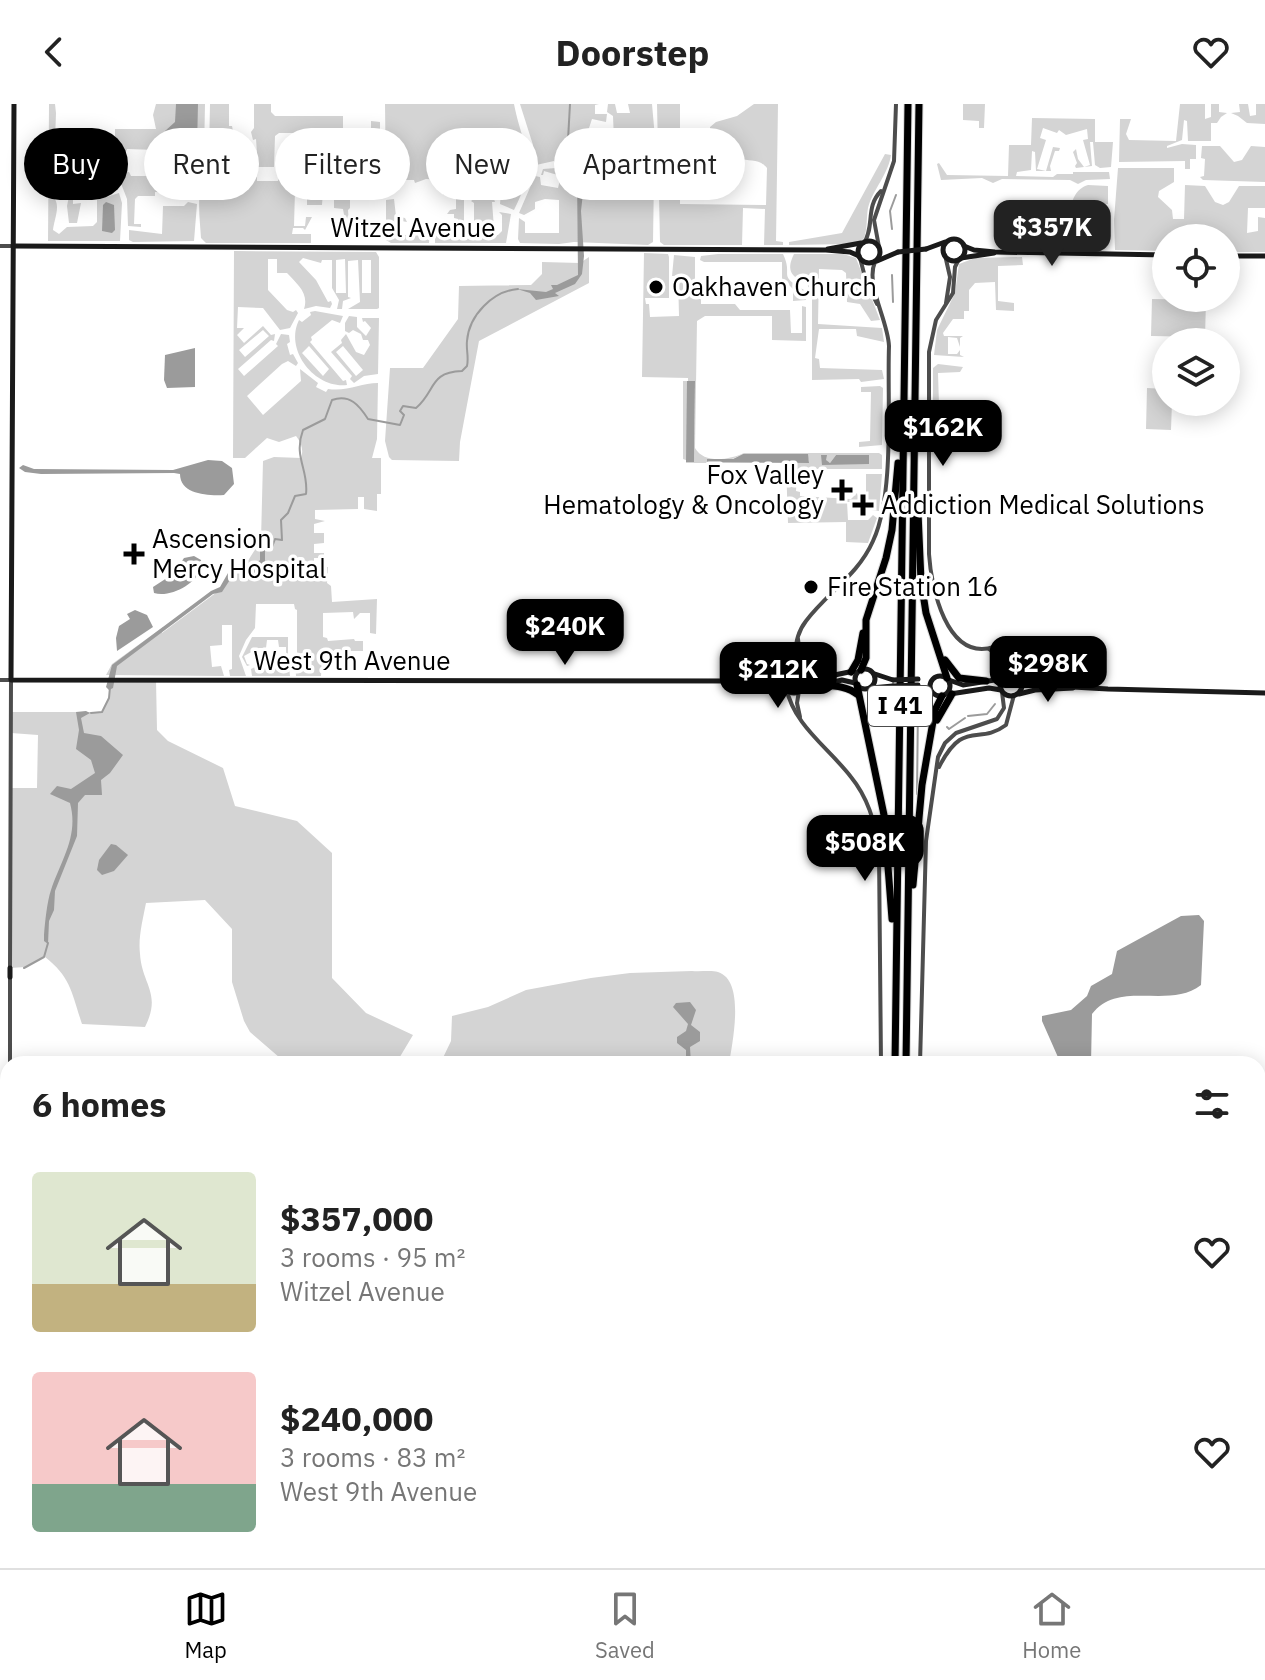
<!DOCTYPE html>
<html lang="en">
<head>
<meta charset="utf-8">
<style>
  body { margin:0; font-family:"IBM Plex Sans",sans-serif; background:#f6f6f6; color:#222; height:100vh; display:flex; flex-direction:column; font-size:30px; white-space:nowrap }
  * { box-sizing:border-box; margin:0 }
  p { font-size:26px; color:#767676 }
  .icon { flex:none; width:44px; height:44px; fill:none; stroke:currentColor; stroke-width:2; stroke-linecap:round; stroke-linejoin:round }
  .map { position:relative; flex:1; overflow:hidden }
  .side { position:absolute; left:0px; top:952px; width:1266px; height:512px; display:flex; flex-direction:column; background:#fff; border-radius:24px 24px 0 0; box-shadow:0 4px 20px #0003 }
  .side>* { flex:none }
  .hud { position:absolute; left:24px; top:24px; width:800px; height:72px; display:flex; gap:16px }
  .fabs { position:absolute; left:1152px; top:120px; display:grid; gap:16px }
  .fabs a { display:grid; place-items:center; width:88px; height:88px; border-radius:50%; background:#fff; box-shadow:0 4px 20px #0003; font-size:40px }
  .price { position:absolute; translate:-50% -68px; padding:0 18px; border-radius:16px; background:#000; color:#fff; font-size:26px; line-height:52px; filter:drop-shadow(0 2px 4px #0008) }
  .price::after { content:''; position:absolute; left:50%; top:48px; width:24px; height:18px; margin-left:-12px; background:inherit; clip-path:polygon(0 0,100% 0,50% 100%) }
  .price.current { background:#222; color:#fff }
  ul { padding:0; list-style:none }
  li { display:flex; align-items:center; gap:24px; height:200px; padding:0 32px }
  li span { display:grid; place-items:center; flex:none; width:224px; height:160px; border-radius:8px; color:#555 }
  li>.icon { margin-inline-start:auto }
  span .icon { width:96px; height:96px; fill:#fffc; stroke-width:1 }
  li b { font-size:34px }
  h2 { display:flex; justify-content:space-between; align-items:center; height:96px; padding:0 32px; font-size:34px }
  .chip { padding:0 28px; border-radius:36px; background:#fff; box-shadow:0 4px 20px #0003; font-size:28px; line-height:72px }
  .chip.current { background:#000; color:#fff }
  header { display:flex; justify-content:space-between; align-items:center; height:104px; padding:0 32px; background:#fff; font-size:36px; font-weight:700 }
  .tabs { display:flex; justify-content:space-around; align-items:center; height:112px; border-top:2px solid #e0e0e0; background:#fff; font-size:22px; color:#767676 }
  .tabs a { display:grid; justify-items:center; gap:4px }
  .tabs .current { color:#000 }
  .map>svg:first-child { display:block }
  .green { fill:#d4d4d4; fill-rule:evenodd }
  .water { fill:#9b9b9b }
  .lines { fill:none; stroke-linecap:round; stroke-linejoin:round }
  .stream { stroke:#9b9b9b; stroke-width:2 }
  .primary-casing { stroke:#dbdbdb; stroke-width:8 }
  .motorway-casing { stroke:#dbdbdb; stroke-width:9 }
  .tertiary { stroke:#4d4d4d; stroke-width:4 }
  .secondary { stroke:#1a1a1a; stroke-width:5 }
  .primary { stroke:#000; stroke-width:6 }
  .motorway { stroke:#000; stroke-width:7 }
  .rail { stroke:#000; stroke-width:2; stroke-dasharray:12 4 2 4; stroke-linecap:butt }
  .secondary-bridge { stroke:#1a1a1a; stroke-width:5 }
  .poi-dot { fill:#000; stroke:#fff; stroke-width:3 }
  .labels { text-anchor:middle; stroke-width:7; stroke-linejoin:round; paint-order:stroke }
  .shield { fill:#fff; stroke:#4c4c4c; stroke-width:2 }
  .shield-label { font-size:24px; font-weight:bold; fill:#000 }
  .street-label { font-size:26px; fill:#000; stroke:#fff }
  .poi-label { font-size:26px; fill:#000; stroke:#fff; text-anchor:start }
</style>
</head>
<body>
<header><svg class="icon" aria-label="back" viewBox="0 0 24 24"><path d="M15 5l-7 7 7 7"/></svg>Doorstep<svg class="icon" aria-label="heart" viewBox="0 0 24 24"><path d="M12 20l-8-8c-3-5 5-10 8-4 3-6 11-1 8 4z"/></svg></header>
<div class="map">
<svg width="1265" height="1464" viewBox="0 0 1265 1464">
  <rect width="100%" height="100%" fill="#fff"/>
  <g class="green">
    <path d="M49 0H55L56 9 53 92C61 102 55 112 53 126L59 130 67 123 93 122 97 118V96L119 89 122 99 120 137H48Z"/>
    <path d="M156 0H205L204 49 201 56 192 63 196 71V92L188 93 187 89 155 88V92H138L135 95 134 120H141V123L128 122 127 95 117 69 129 68 131 72H166L168 56 164 51 157 50V46L127 45 125 50 115 49V25H156L153 11Z"/>
    <path d="M210 0H229V22H232L233 27 229 28V55L232 56 230 64H226V60H215L213 64 205 61 209 49Z"/>
    <path d="M254 0H271V8L275 12H343V29H346L347 33 362 30V35L359 36V64L339 66 342 33H338L337 29H321L320 32 317 33 316 64 300 63V34L296 29H279L275 32 274 63H258L256 35 253 36 251 28 254 24Z"/>
    <path d="M385 0H514C524 50 540 54 514 106L500 100 501 89 496 86 471 85 469 92 464 94V127L468 128V131H481L482 128 487 131H498L502 127V111L499 108 511 110 506 139H435V128L437 132H453L458 127V115L454 114V110H447L450 106 456 105V91H443V86H456V77L426 75 415 79 414 76H397V81L386 80Z"/>
    <path d="M520 0H599L595 1V10H607L606 18 592 15 589 24 606 31V37L589 38 588 48 606 49V59L589 60 588 70 606 71V76L602 77 600 81 603 89 611 88V83L614 82 617 89 629 88 628 71 652 69 654 71 653 138 648 141 574 138 559 140 520 139 518 135 519 114 525 118V129H559V96L545 95 535 98V105L524 111 519 109 535 72 540 73 541 81 558 84 561 72 544 67 543 71H541L543 65 556 64V60L554 57 536 61 533 41Z"/>
    <path d="M608 0H615L617 9H630L628 0H652L655 34 653 63H632V58L624 60 614 54V40H617V50L629 51 633 36 629 35 628 32H617V36H614L613 12 607 8Z"/>
    <path d="M657 0H680V100L766 101 767 64C759 54 750 58 738 54 729 50 717 42 710 36V23L716 18 737 12 754 0H778L776 137 783 138V141H764L765 105 743 104 742 141H664L660 138Z"/>
    <path d="M963 0H985L984 24H979V17L963 16Z"/>
    <path d="M1180 0H1205V15L1211 13V0H1219V8L1227 9 1221 13 1217 19H1211V37H1188L1187 17 1184 16 1182 36 1167 42V44L1182 40 1196 41V55H1190V65H1185V57L1119 58 1120 15H1131L1126 30 1129 36 1176 37Z"/>
    <path d="M1239 0H1248L1250 12 1256 11V0H1265V20L1247 19 1238 12 1231 9 1240 8Z"/>
    <path d="M1032 14 1095 15V38H1113L1111 63 1100 64 1095 61 1093 38H1090L1092 62 1076 64 1075 62 1077 59 1073 48 1076 45 1078 55 1084 63 1090 61 1083 36 1088 35 1087 25 1066 31 1059 26 1057 29 1043 24 1040 34 1046 36 1037 65 1046 67 1053 43 1060 44 1059 47H1055L1050 62 1051 67H1036L1035 48 1032 47 1031 66 1017 68 1016 72 1053 73 1057 70H1073V68H1109L1110 75 1086 76 1078 80 1070 76 1002 75 993 79 982 74 941 76 937 60 939 59 947 71 1008 72 1009 41H1031Z"/>
    <path d="M371 17 380 18V66L369 67V37L366 36V30H371Z"/>
    <path d="M238 33H245L249 42 247 67 236 65V51H241L242 37H237Z"/>
    <path d="M1202 42H1220L1234 58 1242 56 1251 42 1265 43V78L1203 76 1200 73 1204 72 1205 55 1201 54Z"/>
    <path d="M885 50 891 51C888 71 873 85 868 104 866 115 868 126 863 136L851 140 789 141V138L842 129Z"/>
    <path d="M1118 64H1174V78L1159 87 1158 93 1172 106 1173 115H1184L1185 81 1205 82 1215 98 1223 101 1229 98 1239 82H1265V104H1248L1247 129 1258 127V113L1265 114V148H1226V134H1166V147L1115 146 1114 116Z"/>
    <path d="M207 69 257 73V77H278L279 73H377L380 76V85L347 87V91L350 92V104L348 106 349 121 346 122 343 105 334 104V87H323L322 101H307V87L295 86 294 122H305L306 113H312L305 126 303 124H293L292 130H311V139H206L201 134C200 115 195 85 207 69Z"/>
    <path d="M1088 81 1108 82V100L1097 101 1092 109 1077 105 1073 117 1077 120 1072 119 1073 112 1069 106C1073 96 1075 85 1088 81Z"/>
    <path d="M69 92 73 94V100L81 99 77 119H69L67 102Z"/>
    <path d="M475 94 494 95 495 98H492L494 124 471 123 474 120V99L471 97Z"/>
    <path d="M394 95 396 112 405 114 407 118 396 116 394 123 386 122V96Z"/>
    <path d="M188 98 197 100 194 137 133 138 129 136V126L162 130 163 102H184Z"/>
    <path d="M1104 106 1107 107 1105 145H1074L1075 140 1092 137 1100 109Z"/>
    <path d="M424 120 426 126 430 127 429 139H391L386 136V127H396L398 131H423Z"/>
    <path d="M234 147 376 148 379 153V204L377 205H348L360 198 358 156 348 157V193L351 194 343 197 342 205H337L339 196 332 184V156H322L321 159 303 154 299 158 316 176 328 198 331 197 332 200 330 204 316 202 304 205C309 189 298 181 287 169H277V155H268V186L287 206 293 208 296 206 298 209 290 224 280 226 263 204 238 203 237 224H244L237 231 244 239 263 222 271 231 275 230 274 237 271 236 238 265 244 272 278 242 276 240 281 230 289 231 290 238 287 240 290 251 293 250 298 259 296 262 288 257 282 260 247 292 263 311 301 277 300 265 318 279 316 283 326 288 328 285C347 288 361 279 378 279L377 335 372 354H381V390H377V407L364 405V393H358V405L315 406V415L325 417 314 420V429H324V439L314 440V449H324V454H314V463H328L327 479 331 482 332 498 377 495 376 530 370 529V509H360L354 515 353 508 323 509V533L327 534 328 537 354 535 355 537H363V547H347V553L339 555 337 547H327L322 556 321 572H296L295 557H297V506L295 505 294 500H256L255 524 246 536 239 552 246 572H230L229 566 232 565V521H222V541L210 542 212 563 221 562 224 572 106 571 112 560 163 523 162 529 217 488 225 480 234 465 244 463 261 436 263 357 274 353 301 354C304 346 301 338 296 332L279 338 267 334 245 354H233ZM345 155 346 189H336V156ZM362 156H371V189H362ZM263 226 269 232 245 253 239 246Z"/>
    <path d="M644 149 668 150 669 153V194H645L646 200H649L650 213 679 212 678 172H672L674 151 695 153V195H701V200H735L740 206H790L791 229H802V202L806 203V237L772 236V212H705L697 217 695 344C704 360 729 356 744 349H879L882 351V365H801L797 369 796 387 800 388V392L851 395 857 389 858 392H866V370H882L879 407 871 406 870 398H847L848 416H868L873 411 877 414 868 439 846 438V418L788 419 786 359H686V356L683 355V277H688V274L642 273ZM688 277 695 278 694 358ZM743 350H807L809 358H708L732 355ZM826 351V357L830 359 836 351H869V359L822 360Z"/>
    <path d="M718 150H783C794 173 776 170 804 186L806 196 793 197V185L789 181H782V158H704L700 156 701 152Z"/>
    <path d="M794 150H843L856 154 880 216 871 217 860 200 847 198 846 169 842 166 819 165 818 220 882 224 884 238 857 232 856 225H819L815 254 819 255 820 264 882 266 884 275 861 278 859 275 812 276V190L807 180C793 173 785 168 794 150Z"/>
    <path d="M589 153V179L479 237 460 338 459 357 392 356 389 353 385 337 390 264H423L458 215 459 182 531 181 542 170V158L580 159Z"/>
    <path d="M1022 153 1023 161 998 162V197L1014 199V207L996 206 995 178 975 179 969 186V207H964V215H953L943 229 944 232H963L960 234V243L957 234 948 233V250H957L960 246V251L964 253 934 251 937 226 955 189 959 160 975 154Z"/>
    <path d="M1152 195 1206 196 1205 233 1151 232Z"/>
    <path d="M315 207 343 212 340 219 332 216 311 233 312 236 310 238 343 277 346 276 347 281C315 285 284 246 299 216L302 218 311 211 310 208ZM309 242 329 265 323 272 302 249Z"/>
    <path d="M349 212 357 213V223L366 232 371 224 365 217 363 218 362 214H379L378 270 364 272 354 279 350 275 352 272 331 248 342 239 341 236 346 230 356 248 364 251 370 241 368 236H363L361 230 353 226 349 229 345 227V219ZM343 242 363 266 356 272 336 248Z"/>
    <path d="M938 260 963 263 960 268 938 269 939 301 958 304V308L935 307 933 310V264Z"/>
    <path d="M880 282 883 284 882 341 859 343V338L870 337 871 288H861V283Z"/>
    <path d="M1147 284 1166 285V298H1172L1171 326 1146 325Z"/>
    <path d="M252 533H288V557L273 555V551H286V543H279L278 536H267L266 544H259L244 552 247 560 250 561 247 562 242 553Z"/>
    <path d="M257 562 289 563 290 572H252L251 565Z"/>
    <path d="M116 576H156L157 626 168 637 223 664 235 702 297 717 332 749V874L366 909 413 931 398 956 405 960H287L250 928 244 917 232 878V825L205 796 146 799C143 815 138 833 140 850 142 881 162 889 145 923L82 920C72 890 71 873 45 853L25 863 10 864 11 684H37L38 631 11 629V608H102L109 594 110 580Z"/>
    <path d="M692 867C700 868 711 866 718 868 746 877 732 940 729 960H440L451 937 452 912 488 903 526 886 591 874 630 869Z"/>
    <rect x="782" y="1456" width="98" height="8"/>
  </g>
  <g class="water">
    <path d="M176 0H198L197 42 182 66 165 27 175 18Z"/>
    <path d="M568 36 566 47 574 59 577 60 584 80 581 107 584 152 582 170 575 180 555 189 559 192 536 196 530 189 517 185 546 188 553 185 551 181H557L578 171 577 70 563 47V40Z"/>
    <path d="M106 98 114 101 115 126 112 129 102 127 103 101Z"/>
    <path d="M195 244V283L167 284 164 276 165 251Z"/>
    <path d="M687 277H695L694 358H686Z"/>
    <path d="M743 350H808L809 359 707 358V355H733Z"/>
    <path d="M821 351H827L826 356 830 359 836 351H869V360L822 361Z"/>
    <path d="M208 356 222 357 232 364 234 380 224 391C207 392 180 390 180 370L174 369 41 370 25 368 19 364 23 361 34 365 173 366Z"/>
    <path d="M265 441V469L257 470 244 464 237 465 222 488 213 490 117 562 113 584 109 586 106 583 112 561 211 487 220 483 232 462 244 460 253 463 260 456V446Z"/>
    <path d="M194 452 201 456 202 464C196 480 170 494 154 489L153 483 173 470 184 454Z"/>
    <path d="M135 506 147 511 153 523 117 547 116 534 119 522 130 515 127 510Z"/>
    <path d="M86 607 90 609 81 614 84 629 101 632 123 651 110 669 101 676 102 691H85L78 699 77 732 55 787 54 806 49 817 48 840 44 837V831C45 818 47 798 51 786 61 756 79 732 70 699L50 690 57 682 71 685 95 669 91 656 76 645 79 626 76 608Z"/>
    <path d="M111 740 116 741 128 751 114 767 102 771 97 766 99 756Z"/>
    <path d="M1199 811 1204 817 1201 881C1169 906 1119 875 1092 910L1091 960H1061L1042 917V912L1071 906 1087 892 1091 882 1112 870 1117 847 1181 812Z"/>
    <path d="M690 898 696 906 691 921 700 928V937L690 943 691 960H678L686 957V946L677 939V933L686 927 688 920 673 903 676 899Z"/>
  </g>
  <g class="lines">
    <g class="stream">
      <path d="M568 36 570 0"/>
      <path d="M892 125 890 107 896 91"/>
      <path d="M892 171 893 198"/>
      <path d="M265 441 272 443 275 435 282 436 281 416 288 409 295 392 306 390C309 366 293 353 303 326L325 315 332 296C350 290 359 301 368 315L400 321 404 311 400 307 403 302 416 304C436 287 429 268 462 267L467 262C469 253 466 246 467 237 469 211 493 187 518 185"/>
      <path d="M91 609 102 608 109 594 110 583"/>
      <path d="M968 612 987 610 995 600"/>
      <path d="M947 623 949 625 965 614"/>
      <path d="M917 690 918 600"/>
      <path d="M24 864 44 853 48 839"/>
    </g>
    <g class="primary-casing">
      <g id="primary">
        <path d="M1258 1426 1265 1417"/>
        <path d="M1258 1435 1265 1426"/>
        <path d="M1258 1446 1264 1451"/>
        <path d="M1221 1456 1227 1464"/>
        <path d="M1237 1464 1243 1456"/>
      </g>
    </g>
    <g class="motorway-casing">
      <g id="motorway">
        <path d="M918 408 921 477 926 509 947 574"/>
        <path d="M945 556 959 574 986 577"/>
        <path d="M861 566 866 554V516L886 454 892 426 898 359"/>
        <path d="M851 568 858 556 863 529"/>
        <path d="M816 581C831 582 847 581 858 591"/>
        <path d="M857 581 884 711 892 815"/>
        <path d="M937 616 952 590"/>
        <path d="M913 781 922 681 935 606 942 592"/>
        <path d="M895 960 908 0"/>
        <path d="M906 960 919 0"/>
        <path d="M888 1464V1456"/>
        <path d="M899 1464V1456"/>
      </g>
    </g>
    <g class="tertiary">
      <path d="M864 139C875 122 865 103 881 87"/>
      <path d="M0 142H13"/>
      <path d="M879 143 874 116 894 57 896 0"/>
      <path d="M945 151 950 173 946 199"/>
      <path d="M860 154 866 177 877 200"/>
      <path d="M959 155 955 163 953 189 936 216 929 248V450C931 482 946 558 994 543 1010 547 1018 558 1019 574"/>
      <path d="M798 535 802 570"/>
      <path d="M989 545 1005 557V573"/>
      <path d="M800 561 810 568 829 570"/>
      <path d="M790 568C798 551 792 535 806 517 828 488 858 471 873 437 895 390 887 296 889 242 888 216 865 180 875 158"/>
      <path d="M0 576H11L10 864"/>
      <path d="M786 583C794 622 828 643 851 673 869 695 876 720 879 748L881 960"/>
      <path d="M799 587 797 599 800 613"/>
      <path d="M939 663C964 614 978 642 1006 621L1014 591"/>
      <path d="M10 960V873"/>
      <path d="M920 960 926 737 938 653 945 639 956 629 997 615 1004 604 1002 588"/>
      <path d="M0 1437H8"/>
      <path d="M1043 1456V1464"/>
      <path d="M782 1464V1456"/>
    </g>
    <g class="secondary">
      <path d="M14 0 11 576 752 577 775 578 785 583"/>
      <circle cx="954" cy="146" r="11"/>
      <circle cx="869" cy="148" r="11"/>
      <path d="M13 142 826 146 850 148 859 152"/>
      <path d="M964 142 974 146 995 148 1166 151"/>
      <path d="M828 145 861 139"/>
      <path d="M926 145 945 138"/>
      <path d="M1226 152H1265"/>
      <path d="M961 154 994 149"/>
      <path d="M877 157 898 148"/>
      <circle cx="865" cy="575" r="10"/>
      <circle cx="794" cy="578" r="11"/>
      <path d="M875 570 893 576"/>
      <circle cx="1011" cy="581" r="11"/>
      <path d="M803 571 815 575 854 567"/>
      <circle cx="940" cy="582" r="10"/>
      <path d="M756 575 786 570"/>
      <path d="M949 576 963 581 1001 575"/>
      <path d="M1020 576 1030 580H1068L1073 583 1108 585 1265 589"/>
      <path d="M871 584 893 582"/>
      <path d="M802 586 842 576 855 579"/>
      <path d="M950 590 989 584 1001 586"/>
      <path d="M1019 590 1035 586 1073 584"/>
      <path d="M10 873V864"/>
      <path d="M1255 1456 1265 1457"/>
    </g>
    <use href="#primary" class="primary"/>
    <use href="#motorway" class="motorway"/>
    <path class="rail" d="M545 1464 558 1456"/>
    <g class="secondary-bridge">
      <path d="M898 148 926 145"/>
      <path d="M893 576 918 575"/>
      <path d="M893 582 918 581"/>
    </g>
  </g>
  <g class="poi-dot">
    <circle cx="656" cy="183" r="8"/>
    <path d="M838 374h8v8h8v8h-8v8h-8v-8h-8v-8h8z"/>
    <path d="M859 389h8v8h8v8h-8v8h-8v-8h-8v-8h8z"/>
    <path d="M130 438h8v8h8v8h-8v8h-8v-8h-8v-8h8z"/>
    <circle cx="811" cy="483" r="8"/>
  </g>
  <g class="labels">
    <rect class="shield" x="868" y="582" width="64" height="40" rx="6"/>
    <g class="shield-label">
      <text x="900" y="610">I 41</text>
    </g>
    <g class="street-label">
      <text x="413" y="133">Witzel Avenue</text>
      <text x="352" y="566">West 9th Avenue</text>
    </g>
    <g class="poi-label">
      <text x="672" y="192">Oakhaven Church</text>
      <text x="824" y="380" text-anchor="end">Fox Valley<tspan x="824" dy="30">Hematology &amp; Oncology</tspan></text>
      <text x="881" y="410">Addiction Medical Solutions</text>
      <text x="152" y="444">Ascension<tspan x="152" dy="30">Mercy Hospital</tspan></text>
      <text x="827" y="492">Fire Station 16</text>
    </g>
  </g>
</svg>
<div class="fabs">
<a><svg class="icon" aria-label="locate" viewBox="0 0 24 24"><circle cx="12" cy="12" r="6"/><path d="M12 2v4M12 18v4M2 12h4M18 12h4"/></svg></a>
<a><svg class="icon" aria-label="layers" viewBox="0 0 24 24"><path d="M12 4l9 5-9 5-9-5zM3 14l9 5 9-5"/></svg></a>
</div>
<b class="price current" style="left:1052px;top:164px">$357K</b>
<b class="price" style="left:943px;top:364px">$162K</b>
<b class="price" style="left:565px;top:563px">$240K</b>
<b class="price" style="left:1048px;top:600px">$298K</b>
<b class="price" style="left:778px;top:606px">$212K</b>
<b class="price" style="left:865px;top:779px">$508K</b>
<div class="hud">
<a class="chip current">Buy</a>
<a class="chip">Rent</a>
<a class="chip">Filters</a>
<a class="chip">New</a>
<a class="chip">Apartment</a>
</div>
<section class="side">
<h2>6 homes<svg class="icon" aria-label="filters" viewBox="0 0 24 24"><path d="M4 7h16M4 17h16"/><circle cx="9" cy="7" r="2"/><circle cx="15" cy="17" r="2"/></svg></h2>
<ul>
<li><span style="background:linear-gradient(#dfe7d0 70%,#c2b280 0)"><svg class="icon" aria-label="home" viewBox="0 0 24 24"><path d="M3 11l9-7 9 7M6 9v11h12V9"/></svg></span><div><b>$357,000</b><p>3 rooms · 95 m²</p><p>Witzel Avenue</p></div><svg class="icon" aria-label="heart" viewBox="0 0 24 24"><path d="M12 20l-8-8c-3-5 5-10 8-4 3-6 11-1 8 4z"/></svg></li>
<li><span style="background:linear-gradient(#f6c9c9 70%,#7fa58c 0)"><svg class="icon" aria-label="home" viewBox="0 0 24 24"><path d="M3 11l9-7 9 7M6 9v11h12V9"/></svg></span><div><b>$240,000</b><p>3 rooms · 83 m²</p><p>West 9th Avenue</p></div><svg class="icon" aria-label="heart" viewBox="0 0 24 24"><path d="M12 20l-8-8c-3-5 5-10 8-4 3-6 11-1 8 4z"/></svg></li>
</ul>
</section>
</div>
<nav class="tabs">
<a class="current"><svg class="icon" aria-label="map" viewBox="0 0 24 24"><path d="M3 6l6-2 6 2 6-2v14l-6 2-6-2-6 2zM9 4v14M15 6v14"/></svg>Map</a>
<a><svg class="icon" aria-label="saved" viewBox="0 0 24 24"><path d="M7 4h10v16l-5-4-5 4z"/></svg>Saved</a>
<a><svg class="icon" aria-label="home" viewBox="0 0 24 24"><path d="M3 11l9-7 9 7M6 9v11h12V9"/></svg>Home</a>
</nav>
</body>
</html>
